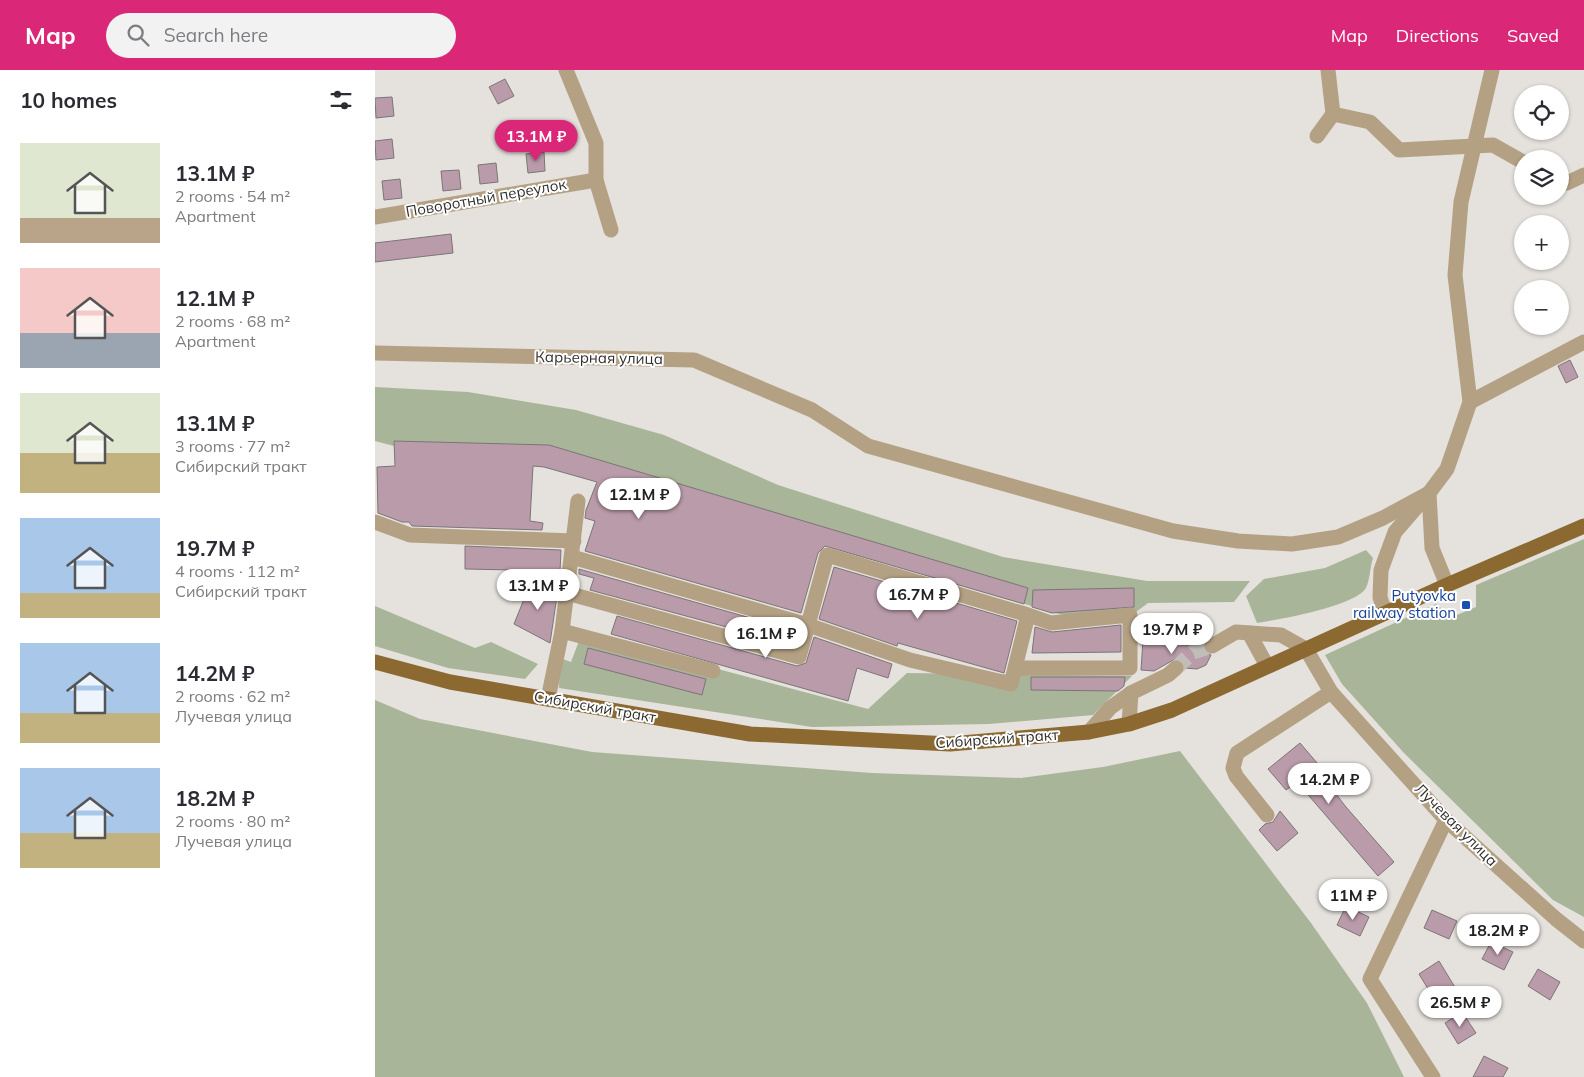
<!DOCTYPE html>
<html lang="en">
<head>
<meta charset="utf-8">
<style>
  body { margin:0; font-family:Mulish,sans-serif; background:#f2f2f3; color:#2b2b33; height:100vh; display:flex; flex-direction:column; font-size:19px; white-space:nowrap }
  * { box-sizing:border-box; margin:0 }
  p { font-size:16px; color:#7c7c81 }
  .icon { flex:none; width:28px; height:28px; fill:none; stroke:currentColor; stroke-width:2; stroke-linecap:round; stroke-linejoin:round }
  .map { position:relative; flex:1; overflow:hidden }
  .sheet { display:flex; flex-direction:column; background:#fff; width:375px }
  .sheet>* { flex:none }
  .fabs { position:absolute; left:1139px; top:15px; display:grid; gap:10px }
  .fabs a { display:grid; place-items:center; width:55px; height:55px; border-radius:50%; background:#fff; box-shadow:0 1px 4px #0004; font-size:25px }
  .price { position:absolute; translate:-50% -42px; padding:0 11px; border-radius:18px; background:#fff; color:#222; font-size:16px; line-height:32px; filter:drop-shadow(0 1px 2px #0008) }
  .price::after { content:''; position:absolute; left:50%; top:30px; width:15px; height:11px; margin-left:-8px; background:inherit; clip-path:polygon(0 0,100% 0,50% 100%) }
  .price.selected { background:#db2777; color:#fff }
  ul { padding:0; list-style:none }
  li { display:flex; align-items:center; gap:15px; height:125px; padding:0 20px }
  li span { display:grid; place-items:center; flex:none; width:140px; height:100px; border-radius:0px; color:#555 }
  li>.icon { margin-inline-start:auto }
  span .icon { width:60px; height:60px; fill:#fffc; stroke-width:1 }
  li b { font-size:21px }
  h2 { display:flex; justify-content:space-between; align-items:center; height:60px; padding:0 20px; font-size:21px }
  header { display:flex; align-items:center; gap:30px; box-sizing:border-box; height:70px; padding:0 25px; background:#db2777; color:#fff }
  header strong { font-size:24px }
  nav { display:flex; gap:28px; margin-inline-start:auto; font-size:18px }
  .search { width:350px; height:45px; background:#f2f2f3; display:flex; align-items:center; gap:12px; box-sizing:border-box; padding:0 18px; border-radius:28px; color:#7c7c81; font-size:19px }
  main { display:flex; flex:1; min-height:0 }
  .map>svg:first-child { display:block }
  .forest { fill:#a9b599 }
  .building { fill:#ba9ba9; stroke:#7b7578 }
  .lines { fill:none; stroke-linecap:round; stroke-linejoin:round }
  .minor-tunnel { stroke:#c1bdb9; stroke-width:15; stroke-dasharray:15 8; stroke-linecap:butt }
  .minor { stroke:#b4a184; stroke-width:15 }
  .major { stroke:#8c6931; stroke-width:15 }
  .transit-dot { fill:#1a4fb4; stroke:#fff; stroke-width:2 }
  .labels { text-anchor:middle; stroke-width:4; stroke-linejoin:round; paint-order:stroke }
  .street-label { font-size:15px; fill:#302f2d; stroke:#fff }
  .transit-label { font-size:15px; fill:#164399; stroke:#fff; text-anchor:end }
</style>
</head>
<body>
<header>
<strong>Map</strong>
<div class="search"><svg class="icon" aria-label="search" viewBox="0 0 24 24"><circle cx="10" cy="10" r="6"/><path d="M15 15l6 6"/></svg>Search here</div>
<nav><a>Map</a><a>Directions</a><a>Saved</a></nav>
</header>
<main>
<section class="sheet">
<h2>10 homes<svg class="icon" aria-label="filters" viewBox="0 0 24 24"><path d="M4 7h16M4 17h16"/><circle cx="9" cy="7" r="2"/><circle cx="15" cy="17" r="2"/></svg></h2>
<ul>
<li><span style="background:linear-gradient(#dfe7d0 75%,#b9a48a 0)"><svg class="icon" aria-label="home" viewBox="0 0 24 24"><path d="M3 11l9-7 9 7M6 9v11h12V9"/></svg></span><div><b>13.1M ₽</b><p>2 rooms · 54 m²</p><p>Apartment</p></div></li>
<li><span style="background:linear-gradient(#f6c9c9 65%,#9aa5b1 0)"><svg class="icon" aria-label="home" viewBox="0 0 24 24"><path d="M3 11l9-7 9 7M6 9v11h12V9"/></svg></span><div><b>12.1M ₽</b><p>2 rooms · 68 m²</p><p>Apartment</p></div></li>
<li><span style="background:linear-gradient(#dfe7d0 60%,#c2b280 0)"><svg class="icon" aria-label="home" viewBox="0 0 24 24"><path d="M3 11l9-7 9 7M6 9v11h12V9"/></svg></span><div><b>13.1M ₽</b><p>3 rooms · 77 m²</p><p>Сибирский тракт</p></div></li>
<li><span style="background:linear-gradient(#a9c7e8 75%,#c2b280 0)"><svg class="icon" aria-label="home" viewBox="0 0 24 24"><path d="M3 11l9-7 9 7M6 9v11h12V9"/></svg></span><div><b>19.7M ₽</b><p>4 rooms · 112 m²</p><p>Сибирский тракт</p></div></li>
<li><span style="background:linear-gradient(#a9c7e8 70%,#c2b280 0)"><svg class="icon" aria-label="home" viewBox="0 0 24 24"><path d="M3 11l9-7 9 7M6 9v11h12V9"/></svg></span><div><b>14.2M ₽</b><p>2 rooms · 62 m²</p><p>Лучевая улица</p></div></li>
<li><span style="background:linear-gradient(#a9c7e8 65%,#c2b280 0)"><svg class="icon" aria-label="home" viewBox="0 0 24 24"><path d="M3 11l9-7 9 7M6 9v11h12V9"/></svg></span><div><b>18.2M ₽</b><p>2 rooms · 80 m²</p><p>Лучевая улица</p></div></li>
</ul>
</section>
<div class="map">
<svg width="1209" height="1007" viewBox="0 0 1209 1007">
  <rect width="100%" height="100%" fill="#e5e1dc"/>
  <g class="forest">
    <path d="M0 317 93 322 201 340 289 365 403 415 628 487 772 511H875L859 532 773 533 761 542 688 545 474 483 211 395 19 376 0 371Z"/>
    <path d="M1209 469V847L1178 830 1029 683 967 614 950 585 1061 534 1077 547 1101 537V515Z"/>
    <path d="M991 480 998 488C995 497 995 510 991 518 981 536 902 550 882 553L871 526 889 509 950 498Z"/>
    <path d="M0 536 100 578 116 572 163 594 150 609 73 598 0 576Z"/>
    <path d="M207 563 493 639 532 603 757 606 718 645 614 654 437 657 184 618 185 588 196 592Z"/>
    <path d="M0 630 45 649 217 682 497 703 646 708 728 697 805 681 936 853 992 933 1029 1007H0Z"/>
  </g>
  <g class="building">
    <path d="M130 9 139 26 123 34 114 17Z"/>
    <path d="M17 27 19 46 1 48 0 28Z"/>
    <path d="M17 69 19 88 1 90 0 71Z"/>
    <path d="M169 82 170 101 153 103 151 84Z"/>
    <path d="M121 93 123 112 105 114 103 95Z"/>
    <path d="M84 100 86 119 68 121 66 101Z"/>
    <path d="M25 109 27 128 9 130 7 111Z"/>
    <path d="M76 164 78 183 0 192V173Z"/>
    <path d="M1195 290 1203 307 1191 313 1183 296Z"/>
    <path d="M19 371 174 375 653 518 649 534 450 476 443 483 426 543 210 481 220 451 210 448 211 440 222 412 169 397 158 396 155 451 168 453 167 460 37 456 34 452H27L3 443 2 397 20 396Z"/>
    <path d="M90 476 186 480 185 501 90 499Z"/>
    <path d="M459 497 642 551 629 603 523 573 522 576 444 549Z"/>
    <path d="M204 499 421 561 418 575 215 520 219 508 204 504Z"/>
    <path d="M156 512 183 519 175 573 139 554Z"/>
    <path d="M759 518V537L677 543 657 537 658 520Z"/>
    <path d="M242 546 422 596 431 593 439 567 517 594 513 608 482 598 473 631 236 564Z"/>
    <path d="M746 555V582L657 583 660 557 677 562Z"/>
    <path d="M768 570 789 571V574L828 576 829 581 836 585 831 595 822 599 810 598 808 592 800 589 779 601 766 600Z"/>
    <path d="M213 578 331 609 327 625 209 594Z"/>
    <path d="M656 607H750L749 616 743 621 656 620Z"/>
    <path d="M925 673 943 694 940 697 971 737 1019 792 1003 806 922 712 911 720 893 699Z"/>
    <path d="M905 741 923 763 902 781 884 760 890 754 898 752Z"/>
    <path d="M971 836 994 847 985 866 962 855Z"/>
    <path d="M1057 840 1082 851 1074 869 1049 858Z"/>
    <path d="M1116 872 1138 882 1129 900 1107 889Z"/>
    <path d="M1064 891 1081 919 1061 932 1044 904Z"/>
    <path d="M1163 899 1185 912 1175 930 1153 916Z"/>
    <path d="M1087 942 1101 963 1083 974 1070 953Z"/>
    <path d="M1109 986 1133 998 1128 1007H1098Z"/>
  </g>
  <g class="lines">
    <path class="minor-tunnel" d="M801 598 818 582 837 576"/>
    <g class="minor">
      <path d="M191 0 221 73V110L236 160"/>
      <path d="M953 0 958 44 995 52 1024 80 1118 75 1148 92"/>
      <path d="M942 66 958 44"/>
      <path d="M1185 110 1192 113 1209 105"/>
      <path d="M0 147 221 110"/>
      <path d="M0 283 319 290 437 340 493 376 798 461 863 471 917 474 963 467 1008 448 1054 423"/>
      <path d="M1095 332 1209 272"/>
      <path d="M0 452 35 465 199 471"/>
      <path d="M1072 515 1057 478 1054 423 1072 399 1095 332 1080 205 1086 132 1117 0"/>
      <path d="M192 523 424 587 433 555 197 487"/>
      <path d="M1010 543 1005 527 1006 500 1020 462 1046 432"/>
      <path d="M187 561 338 601"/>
      <path d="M874 563 892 596"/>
      <path d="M837 576 861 562 906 565 931 579 956 622 1071 750 1181 849 1209 871"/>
      <path d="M640 598H755V545L676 553 653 545 452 485 433 555 535 590 636 614 653 545"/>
      <path d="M173 629 187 561 203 431"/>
      <path d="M754 654 756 623 793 605 801 598"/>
      <path d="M714 662 735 638 756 623"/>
      <path d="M892 745 861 706 858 698 862 683 956 622"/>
      <path d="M1058 1007 995 909 1071 750"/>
    </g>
    <path class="major" d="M0 592 75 612 375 664 575 674 714 662 754 654 797 640 1072 515 1209 456"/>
  </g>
  <rect class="transit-dot" x="1086" y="530" width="10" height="10" rx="2.5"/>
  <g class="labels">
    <g class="street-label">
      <text transform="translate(111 128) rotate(-10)" y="5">Поворотный переулок</text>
      <text transform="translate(224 288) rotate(1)" y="5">Карьерная улица</text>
      <text transform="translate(220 637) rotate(10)" y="5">Сибирский тракт</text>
      <text transform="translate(622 669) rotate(-4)" y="5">Сибирский тракт</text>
      <text transform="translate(1081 755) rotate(45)" y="5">Лучевая улица</text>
    </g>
    <g class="transit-label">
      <text x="1081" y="531">Putyovka<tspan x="1081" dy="17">railway station</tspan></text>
    </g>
  </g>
</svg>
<div class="fabs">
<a><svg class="icon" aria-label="locate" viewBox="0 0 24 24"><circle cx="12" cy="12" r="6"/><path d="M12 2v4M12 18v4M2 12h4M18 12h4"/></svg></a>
<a><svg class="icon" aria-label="layers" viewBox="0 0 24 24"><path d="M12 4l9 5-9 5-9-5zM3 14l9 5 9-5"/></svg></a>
<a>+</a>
<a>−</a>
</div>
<b class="price selected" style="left:161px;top:92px">13.1M ₽</b>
<b class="price" style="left:264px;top:450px">12.1M ₽</b>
<b class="price" style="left:163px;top:541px">13.1M ₽</b>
<b class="price" style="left:543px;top:550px">16.7M ₽</b>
<b class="price" style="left:797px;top:585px">19.7M ₽</b>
<b class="price" style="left:391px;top:589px">16.1M ₽</b>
<b class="price" style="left:954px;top:735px">14.2M ₽</b>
<b class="price" style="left:978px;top:851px">11M ₽</b>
<b class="price" style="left:1123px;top:886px">18.2M ₽</b>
<b class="price" style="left:1085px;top:958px">26.5M ₽</b>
</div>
</main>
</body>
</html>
